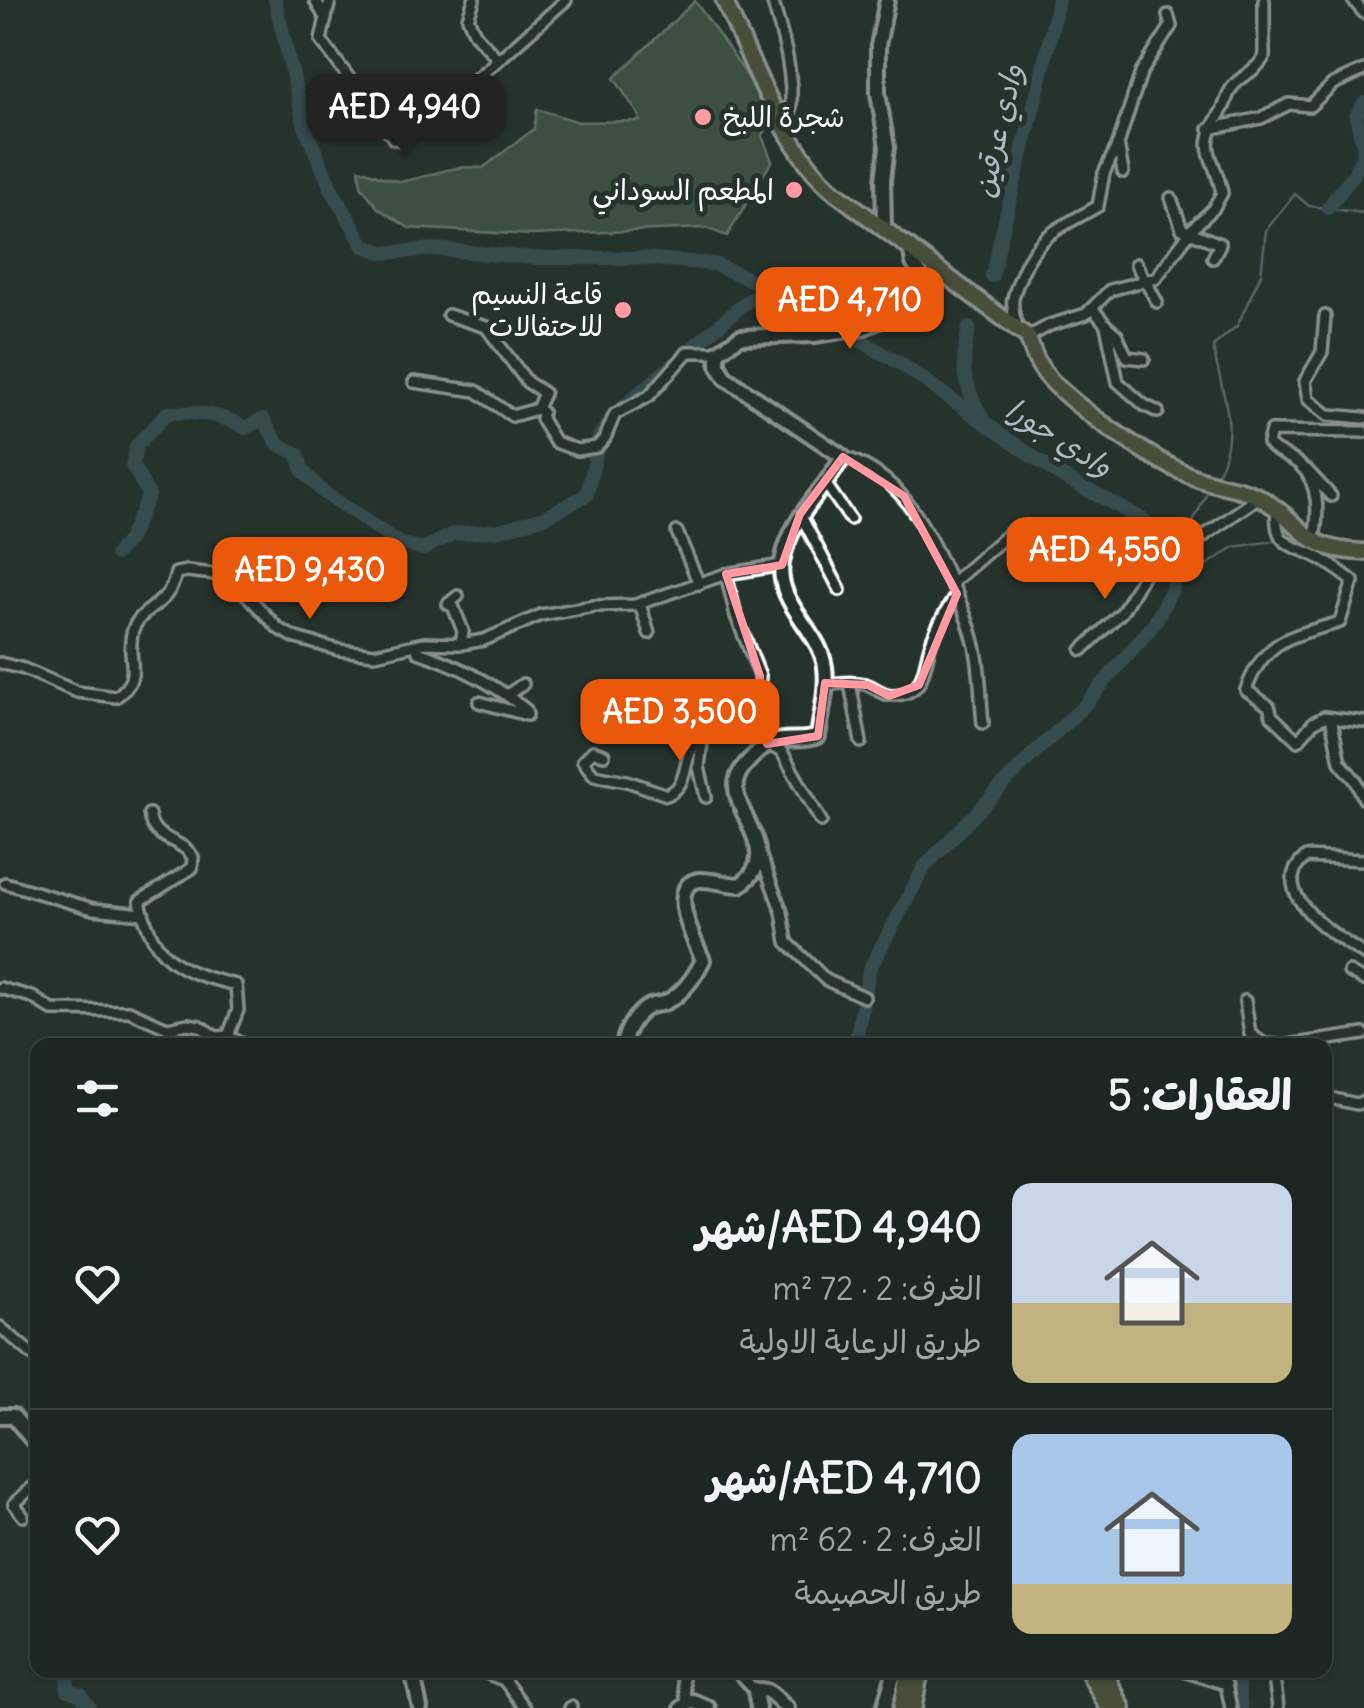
<!DOCTYPE html>
<html lang="ar">
<head>
<meta charset="utf-8">
<style>
  body { margin:0; font-family:Delius,"Playpen Sans Arabic",sans-serif; background:#252e2a; color:#f1f3f6; direction:rtl; height:100vh; display:flex; flex-direction:column; font-size:38px; white-space:nowrap }
  * { box-sizing:border-box; margin:0 }
  p { font-size:32px; color:#a0a5a5 }
  .icon { flex:none; width:55px; height:55px; fill:none; stroke:currentColor; stroke-width:2; stroke-linecap:round; stroke-linejoin:round }
  .map { position:relative; flex:1; overflow:hidden; direction:ltr }
  .details { position:absolute; left:30px; top:1038px; width:1302px; height:640px; display:flex; flex-direction:column; background:#1c2622; border-radius:20px; box-shadow:0 2px 8px #0004,0 0 0 2px #3a4340; direction:rtl }
  .details>* { flex:none }
  .price { position:absolute; translate:-50% -85px; padding:0 22px; border-radius:20px; background:#ea580c; color:#fff; font-size:32px; line-height:65px; filter:drop-shadow(0 2px 5px #0008) }
  .price::after { content:''; position:absolute; left:50%; top:60px; width:30px; height:22px; margin-left:-15px; background:inherit; clip-path:polygon(0 0,100% 0,50% 100%) }
  .price.selected { background:#222; color:#fff }
  ul { padding:0; list-style:none }
  li { display:flex; align-items:center; gap:30px; height:250px; padding:0 40px }
  li+li { border-top:2px solid #3a4340 }
  li span { display:grid; place-items:center; flex:none; width:280px; height:200px; border-radius:20px; color:#555 }
  li>.icon { margin-inline-start:auto }
  span .icon { width:120px; height:120px; fill:#fffc; stroke-width:1 }
  li b { font-size:42px }
  h2 { display:flex; justify-content:space-between; align-items:center; height:120px; padding:0 40px; font-size:42px }
  .map>svg:first-child { display:block }
  .green { fill:#587258; stroke:#acb8ac; stroke-width:2.5 }
  .lines { fill:none; stroke-linecap:round; stroke-linejoin:round }
  .stream { stroke:#94a4aa; stroke-width:2.5 }
  .river { stroke:#4c6772; stroke-width:14 }
  .street-casing { stroke:#fff; stroke-width:16 }
  .secondary-casing { stroke:#fff; stroke-width:20 }
  .primary-casing { stroke:#fff; stroke-width:21 }
  .highway-casing { stroke:#fff; stroke-width:22 }
  .street { stroke:#26332d; stroke-width:9 }
  .secondary { stroke:#26332d; stroke-width:12 }
  .primary { stroke:#70704a; stroke-width:14 }
  .highway { stroke:#70704a; stroke-width:15 }
  .marked { fill:none; stroke:#ff9aa2; stroke-width:8; stroke-linejoin:round }
  .poi-dot { fill:#ff9aa2; stroke:#26332d; stroke-width:4 }
  .labels { text-anchor:middle; stroke-width:10; stroke-linejoin:round; paint-order:stroke }
  .poi-label { font-size:28px; fill:#fff; stroke:#26332d; text-anchor:end }
  .water-label { font-size:30px; font-style:italic; fill:#aebbc0; stroke:#26332d }
</style>
</head>
<body>
<div class="map">
<svg width="1364" height="1708" viewBox="0 0 1364 1708">
  <rect width="100%" height="100%" fill="#26332d"/>
  <filter id="ink" filterUnits="userSpaceOnUse"><feTurbulence type="fractalNoise" baseFrequency=".01" numOctaves="2"/><feDisplacementMap in="SourceGraphic" scale="20" xChannelSelector="R" yChannelSelector="G"/><feConvolveMatrix kernelMatrix="1 2 1 2 8 2 1 2 1" color-interpolation-filters="sRGB"/></filter>
  <g filter="url(#ink)">
    <path class="green" d="M695 1 757 90 769 125 762 136 772 161 727 236 706 228 532 235 409 228 378 208 361 186 359 169C371 172 392 183 404 181 434 176 450 164 483 168L534 129 537 109 579 122 640 121 638 114 614 78Z"/>
    <g class="lines">
      <g class="stream">
        <path d="M1216 476C1242 429 1221 394 1213 346L1237 326 1261 274 1266 230 1295 194 1309 206 1364 213"/>
        <path d="M1182 546 1208 490"/>
        <path d="M1170 570 1176 558"/>
        <path d="M1173 587 1234 547 1280 540"/>
      </g>
      <g class="river">
        <path d="M275 0 305 127 331 188 364 246 385 253 436 249 533 258H642L714 264 770 288 901 364 1059 475 1144 520 1168 558 1173 587 1154 624 1084 706 1032 755 925 866 869 970 855 1045"/>
        <path d="M1364 103 1356 116 1364 150"/>
        <path d="M1328 208 1354 174 1364 153"/>
        <path d="M992 276C1012 183 1040 93 1058 0"/>
        <path d="M969 328C959 371 964 382 984 422"/>
        <path d="M116 554 129 539 149 495 132 465 137 445 167 413C193 412 223 413 245 428L263 419 278 444 298 454 303 471 323 492 399 543 423 549 453 534 500 530 545 517 587 495 600 435 615 414 746 302 770 288"/>
        <path d="M70 1670 67 1677 68 1690 81 1695 90 1708"/>
        <path d="M1236 1670 1241 1708"/>
      </g>
      <g class="street-casing">
        <g id="street">
          <path d="M315 0 324 16"/>
          <path d="M330 0 321 40 394 139 401 140 495 63 496 57 475 34 468 18 474 0"/>
          <path d="M772 0C783 37 795 76 790 115L783 120"/>
          <path d="M1353 0 1364 13"/>
          <path d="M495 63 566 0"/>
          <path d="M1209 129 1261 118 1289 104 1310 106 1333 84 1364 70"/>
          <path d="M1118 144 1123 172"/>
          <path d="M1171 198 1182 229 1220 244 1213 258"/>
          <path d="M1136 264 1157 302"/>
          <path d="M1093 309 1106 325 1118 382 1144 405 1158 412"/>
          <path d="M448 315 486 327 527 382 544 393 537 409"/>
          <path d="M1325 316 1322 352 1305 381 1308 399 1328 415 1364 418"/>
          <path d="M1017 326C1009 301 1013 295 1022 273 1039 232 1063 227 1098 206L1104 173 1118 144 1141 73 1171 26 1168 15"/>
          <path d="M1108 327 1117 335 1127 357 1144 359"/>
          <path d="M1028 337 1050 325 1086 314 1110 290 1156 278 1193 228 1213 209 1222 193C1214 153 1196 151 1221 112 1227 103 1227 91 1235 84 1245 74 1257 70 1264 57V0"/>
          <path d="M414 382 476 391 512 416 537 409 542 412 541 419 555 442 577 450 597 447 605 438 615 414 649 396 688 352H718"/>
          <path d="M843 457C899 474 924 523 947 573 958 597 969 620 975 646 981 671 980 698 983 723"/>
          <path d="M1307 470 1331 496"/>
          <path d="M825 483 850 519"/>
          <path d="M1277 509C1274 542 1285 543 1311 554 1327 561 1340 571 1353 581L1340 622C1291 637 1265 638 1246 690L1269 706 1272 716 1298 741 1313 723 1324 717 1364 722"/>
          <path d="M801 516 840 590"/>
          <path d="M677 532 699 584"/>
          <path d="M1313 542C1319 517 1320 483 1300 465 1291 457 1281 455 1272 448L1268 443 1271 431 1364 432"/>
          <path d="M782 565 726 574 736 616 760 676 757 724 767 744 782 752 821 821"/>
          <path d="M952 583 1014 529"/>
          <path d="M458 596 448 604 453 606 463 631 461 644"/>
          <path d="M640 604 649 633"/>
          <path d="M416 645 418 652C457 665 495 684 526 710L527 715 479 702"/>
          <path d="M1082 650 1122 612 1147 569 1197 541 1259 497"/>
          <path d="M0 663 24 669 77 692 116 697C146 676 124 658 133 630 141 606 169 608 176 573L187 571 223 575 236 584 279 629 296 638 339 650 375 654 424 643 461 644 484 640 541 615 594 606 635 605 726 574"/>
          <path d="M850 683 861 742"/>
          <path d="M825 685C838 683 852 681 865 684 875 687 883 696 894 695 926 694 923 667 931 643 937 625 947 609 957 594"/>
          <path d="M507 695 523 684"/>
          <path d="M1331 718 1340 762 1356 781 1364 799"/>
          <path d="M703 733 699 767 706 797"/>
          <path d="M604 755 593 751 583 761 594 775 627 781 667 795C699 781 671 737 725 724 737 721 745 718 757 724"/>
          <path d="M149 814C152 842 180 837 193 857L192 868 140 901C153 961 180 972 236 985L238 1010 228 1036"/>
          <path d="M760 854 782 912 787 942 826 980 864 997"/>
          <path d="M1364 860 1306 857C1263 891 1337 938 1364 954"/>
          <path d="M5 883 93 909 143 914"/>
          <path d="M1349 972 1364 980"/>
          <path d="M0 988 32 997 52 1010 129 1011 167 1028 188 1024 200 1026 216 1037 228 1036 244 1045"/>
          <path d="M1245 1001 1250 1034 1264 1044 1278 1045"/>
          <path d="M1288 1045 1364 1034"/>
          <path d="M1325 1097 1357 1104 1364 1101"/>
          <path d="M0 1327 38 1359"/>
          <path d="M23 1516 14 1504 38 1482"/>
          <path d="M478 1670 504 1680 525 1708"/>
          <path d="M681 1670 687 1702"/>
          <path d="M736 1670 755 1691"/>
          <path d="M1180 1670 1226 1684 1231 1708"/>
          <path d="M1273 1670 1278 1708"/>
          <path d="M570 1708 571 1707"/>
        </g>
      </g>
      <g class="secondary-casing">
        <g id="secondary">
          <path d="M884 226 883 180 887 147 878 93V46L887 0"/>
          <path d="M623 1045C626 1030 635 1013 650 1006 655 1004 661 1005 666 1002 683 994 695 976 703 960 696 944 665 885 699 880 711 879 728 885 740 885 788 852 724 808 738 776 742 766 756 753 764 747 780 734 801 744 818 736 821 715 828 689 825 667 820 630 775 604 782 562 791 516 821 495 843 457L726 378 718 365V352L740 337 814 335 862 328 923 303 929 293 928 286 913 263 910 247"/>
          <path d="M0 1416H13L38 1447"/>
          <path d="M412 1670 420 1708"/>
          <path d="M682 1708 692 1701 708 1708"/>
          <path d="M758 1708 755 1691C770 1686 776 1700 787 1708"/>
          <path d="M884 1708 895 1670"/>
        </g>
      </g>
      <g class="primary-casing">
        <path id="primary" d="M724 0C750 57 787 155 836 193L1028 337C1032 350 1036 362 1044 372 1069 405 1155 462 1194 477 1215 486 1239 486 1259 497 1307 524 1299 550 1364 552"/>
      </g>
      <g class="highway-casing">
        <g id="highway">
          <path d="M1088 1670 1109 1708"/>
          <path d="M1103 1670 1122 1708"/>
          <path d="M902 1708 909 1670"/>
          <path d="M913 1708 920 1670"/>
        </g>
      </g>
      <use href="#street" class="street"/>
      <use href="#secondary" class="secondary"/>
      <use href="#primary" class="primary"/>
      <use href="#highway" class="highway"/>
    </g>
  </g>
  <path d="M0 0H1364V1708H0ZM843 457 904 496 957 594 919 685 889 696 868 685 825 683 818 736 767 744 761 734 760 676 726 574 782 565 800 514Z" fill="#26332d" fill-opacity=".55" fill-rule="evenodd"/>
  <path class="marked" d="M843 457 904 496 957 594 919 685 889 696 868 685 825 683 818 736 767 744 761 734 760 676 726 574 782 565 800 514Z"/>
  <g class="poi-dot">
    <circle cx="703" cy="117" r="10"/>
    <circle cx="794" cy="190" r="10"/>
    <circle cx="623" cy="310" r="10"/>
  </g>
  <g class="labels">
    <g class="poi-label">
      <text x="723" y="127" text-anchor="start">شجرة اللبخ</text>
      <text x="774" y="200">المطعم السوداني</text>
      <text x="603" y="304">قاعة النسيم<tspan x="603" dy="32">للاحتفالات</tspan></text>
    </g>
    <g class="water-label">
      <text transform="translate(998 131) rotate(-77)" y="10">وادي عرقين</text>
      <text transform="translate(1059 438) rotate(32)" y="10">وادي جورا</text>
    </g>
  </g>
</svg>
<b class="price selected" style="left:405px;top:159px">AED 4,940</b>
<b class="price" style="left:850px;top:352px">AED 4,710</b>
<b class="price" style="left:1105px;top:602px">AED 4,550</b>
<b class="price" style="left:310px;top:622px">AED 9,430</b>
<b class="price" style="left:680px;top:764px">AED 3,500</b>
<section class="details">
<h2>العقارات: 5<svg class="icon" aria-label="filters" viewBox="0 0 24 24"><path d="M4 7h16M4 17h16"/><circle cx="9" cy="7" r="2"/><circle cx="15" cy="17" r="2"/></svg></h2>
<ul>
<li><span style="background:linear-gradient(#c9d6e8 60%,#c2b280 0)"><svg class="icon" aria-label="home" viewBox="0 0 24 24"><path d="M3 11l9-7 9 7M6 9v11h12V9"/></svg></span><div><b>AED 4,940/شهر</b><p>الغرف: 2 · 72 m²</p><p>طريق الرعاية الاولية</p></div><svg class="icon" aria-label="heart" viewBox="0 0 24 24"><path d="M12 20l-8-8c-3-5 5-10 8-4 3-6 11-1 8 4z"/></svg></li>
<li><span style="background:linear-gradient(#a9c7e8 75%,#c2b280 0)"><svg class="icon" aria-label="home" viewBox="0 0 24 24"><path d="M3 11l9-7 9 7M6 9v11h12V9"/></svg></span><div><b>AED 4,710/شهر</b><p>الغرف: 2 · 62 m²</p><p>طريق الحصيمة</p></div><svg class="icon" aria-label="heart" viewBox="0 0 24 24"><path d="M12 20l-8-8c-3-5 5-10 8-4 3-6 11-1 8 4z"/></svg></li>
</ul>
</section>
</div>
</body>
</html>
